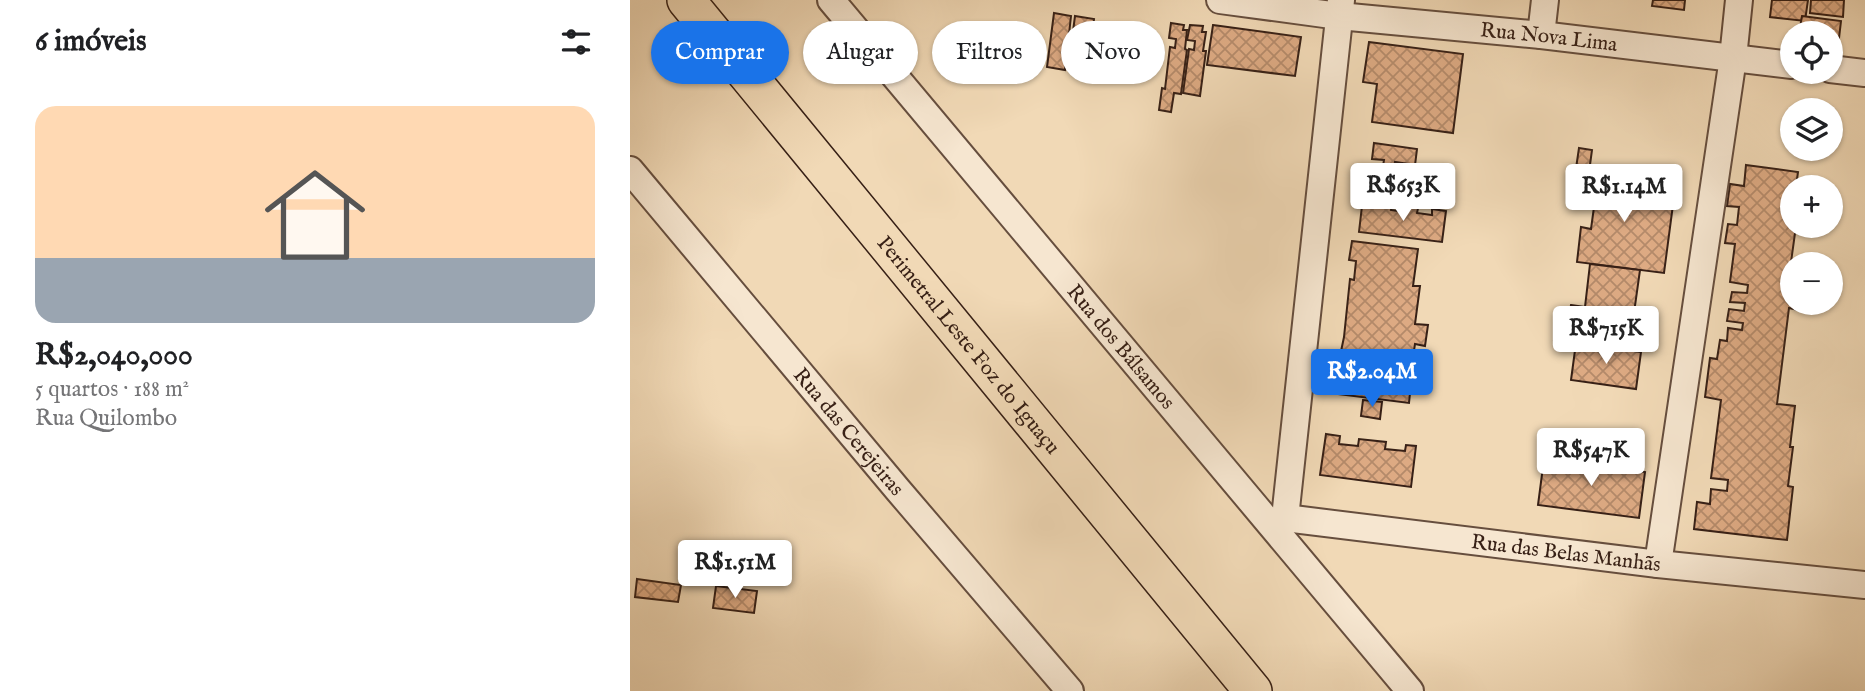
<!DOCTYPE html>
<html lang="pt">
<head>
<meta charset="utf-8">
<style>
  body { margin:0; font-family:"IM FELL English",serif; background:#f2f2f2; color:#202124; height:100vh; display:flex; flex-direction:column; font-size:26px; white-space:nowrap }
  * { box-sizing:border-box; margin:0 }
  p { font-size:23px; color:#757577 }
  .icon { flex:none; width:38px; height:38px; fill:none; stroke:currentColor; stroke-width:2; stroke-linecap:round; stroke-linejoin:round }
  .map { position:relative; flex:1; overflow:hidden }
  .side { display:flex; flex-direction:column; background:#fff; width:630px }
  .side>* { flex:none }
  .hud { position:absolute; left:21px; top:21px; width:665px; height:63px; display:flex; gap:14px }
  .fabs { position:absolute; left:1150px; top:21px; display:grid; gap:14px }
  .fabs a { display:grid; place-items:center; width:63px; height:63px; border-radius:50%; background:#fff; box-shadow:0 2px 5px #0004; font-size:35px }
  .price { position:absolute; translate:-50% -60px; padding:0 16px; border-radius:7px; background:#fff; color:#222; font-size:23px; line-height:46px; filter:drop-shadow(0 2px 4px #0008) }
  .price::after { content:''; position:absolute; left:50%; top:42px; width:21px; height:16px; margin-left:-10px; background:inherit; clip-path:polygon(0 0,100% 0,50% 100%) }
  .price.current { background:#1a73e8; color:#fff }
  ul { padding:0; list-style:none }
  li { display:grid; align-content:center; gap:14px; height:371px; padding:0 35px }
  li span { display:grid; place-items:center; height:217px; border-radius:21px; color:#555 }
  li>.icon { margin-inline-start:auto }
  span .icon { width:126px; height:126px; fill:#fffc; stroke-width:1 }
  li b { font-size:30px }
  h2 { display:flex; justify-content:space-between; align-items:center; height:84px; padding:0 35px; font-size:30px }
  .pill { padding:0 24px; border-radius:32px; background:#fff; box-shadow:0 2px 5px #0004; font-size:24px; line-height:63px }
  .pill.current { background:#1a73e8; color:#fff }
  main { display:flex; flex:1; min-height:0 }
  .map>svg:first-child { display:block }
  .building { fill:url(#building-cross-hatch); stroke:#372016; stroke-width:2 }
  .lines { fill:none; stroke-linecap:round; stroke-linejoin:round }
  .minor-casing { stroke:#664e3e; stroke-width:30 }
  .highway-casing { stroke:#372016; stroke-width:40 }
  .minor { stroke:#f6e6d0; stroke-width:26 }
  .highway { stroke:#f1d9b6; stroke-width:37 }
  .labels { text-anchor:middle; stroke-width:5; stroke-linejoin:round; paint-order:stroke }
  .street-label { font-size:21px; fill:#372016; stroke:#f6e6d0 }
</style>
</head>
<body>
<main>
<section class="side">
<h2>6 imóveis<svg class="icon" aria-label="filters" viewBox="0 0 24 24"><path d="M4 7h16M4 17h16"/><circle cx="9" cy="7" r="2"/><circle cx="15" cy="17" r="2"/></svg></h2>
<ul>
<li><span style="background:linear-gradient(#ffd9b3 70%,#9aa5b1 0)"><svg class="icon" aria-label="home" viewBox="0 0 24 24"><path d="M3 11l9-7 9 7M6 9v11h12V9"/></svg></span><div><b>R$2,040,000</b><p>5 quartos · 188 m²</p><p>Rua Quilombo</p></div></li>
</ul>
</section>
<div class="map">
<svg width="1235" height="691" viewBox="0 0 1235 691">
  <defs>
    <pattern id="building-cross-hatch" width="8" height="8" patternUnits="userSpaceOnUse" patternTransform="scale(1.75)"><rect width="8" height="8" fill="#ddaa83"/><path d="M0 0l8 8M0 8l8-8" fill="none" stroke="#b48a6a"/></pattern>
  </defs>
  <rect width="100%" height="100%" fill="#f1d9b6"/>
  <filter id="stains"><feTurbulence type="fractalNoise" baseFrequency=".00286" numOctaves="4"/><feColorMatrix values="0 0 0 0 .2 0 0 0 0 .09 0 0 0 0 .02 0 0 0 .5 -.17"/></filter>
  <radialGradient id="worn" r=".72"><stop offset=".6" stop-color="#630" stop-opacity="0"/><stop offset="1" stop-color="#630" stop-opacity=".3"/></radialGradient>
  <g class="building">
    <path d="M1023 0H1055L1054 10 1022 6Z"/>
    <path d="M1142 0H1178L1175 21 1140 17Z"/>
    <path d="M1181 0H1214L1213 17 1180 13Z"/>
    <path d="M424 13 441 16 435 70 417 67Z"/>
    <path d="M445 16 464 19 457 73 438 70Z"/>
    <path d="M1172 16 1211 21 1207 55 1200 54V33H1169Z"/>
    <path d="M541 23 554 25 553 30H557L555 49 557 50 551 94 544 93 541 112 529 110 532 88 535 89 540 47 545 48 546 39 539 38Z"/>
    <path d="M560 25 573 26 572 32H576L573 51H576L570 96 553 93 559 49 564 50 565 41 557 40Z"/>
    <path d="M583 25 671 37 665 76 577 65Z"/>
    <path d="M739 42 833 54 823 133 742 122 747 84 733 82Z"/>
    <path d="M744 143 787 149 785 165 765 162 764 167 753 166 754 160 742 159Z"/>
    <path d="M949 148 962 150 959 172 986 175 984 189 1044 197 1034 273 947 262 951 227 961 229 967 185 944 182Z"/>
    <path d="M1116 165 1168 172 1166 187H1162V226H1166L1157 291 1162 292V303H1169L1168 310 1159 308 1147 404 1165 406 1160 447H1163L1158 486 1163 487 1157 540 1064 529 1067 502 1080 504 1081 489 1097 491 1098 480 1081 478 1091 400 1075 397 1080 358 1087 359 1090 340 1097 341 1098 328 1112 330 1113 323 1097 321 1099 309 1114 311 1115 303 1100 302 1102 292 1117 293 1118 285 1100 282 1105 244 1095 243 1098 224 1107 225 1109 207 1097 206 1100 184 1114 186Z"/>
    <path d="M748 203 762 204 761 210 775 212V206L788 208 787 213 802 215V209L816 211 812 242 729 232 732 206 747 208Z"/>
    <path d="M722 241 788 249 783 286H790L785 324 798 325 795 346 785 344 782 363 793 365 790 385 781 384 779 403 707 394 709 375H706L714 337 720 279 724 280 726 261 719 260Z"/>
    <path d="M960 264 1010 270 1004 313 955 307Z"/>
    <path d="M941 305 983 311 980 335 944 330 942 343 924 340 928 309 940 310Z"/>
    <path d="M946 343 1011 352 1006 389 941 380Z"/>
    <path d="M733 400 752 402 750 419 731 416Z"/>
    <path d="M696 434 710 436 709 444 728 446 729 439 756 442 755 449 775 451 776 445 786 446 781 487 690 475Z"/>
    <path d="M914 459 1015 472 1009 518 908 505Z"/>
    <path d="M7 579 51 585 48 602 5 597Z"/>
    <path d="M86 586 127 591 124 613 83 608Z"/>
  </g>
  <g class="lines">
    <g class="minor-casing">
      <g id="minor">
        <path id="s1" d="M201 0 780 691"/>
        <path id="s2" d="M590 0 709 16 911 35 1162 65"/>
        <path d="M911 35 915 0"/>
        <path d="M1200 69 1235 73"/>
        <path id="s3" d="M0 170 268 490 440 691"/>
        <path d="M655 518 711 0"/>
        <path id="s4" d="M640 523 655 518 1028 564 1235 585"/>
        <path d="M1028 564 1103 58 1109 0"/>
      </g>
    </g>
    <g class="highway-casing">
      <g id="highway">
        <path id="s5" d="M56 0 623 691"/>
      </g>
    </g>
    <use href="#minor" class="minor"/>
    <use href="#highway" class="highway"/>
  </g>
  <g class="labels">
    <g class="street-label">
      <text dy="7" stroke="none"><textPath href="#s2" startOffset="331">Rua Nova Lima</textPath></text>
      <text dy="7" stroke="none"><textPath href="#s5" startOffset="446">Perimetral Leste Foz do Iguaçu</textPath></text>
      <text dy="7" stroke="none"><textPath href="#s1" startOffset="452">Rua dos Bálsamos</textPath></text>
      <text dy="7" stroke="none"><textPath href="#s3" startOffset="341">Rua das Cerejeiras</textPath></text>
      <text dy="7" stroke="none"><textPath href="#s4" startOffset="299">Rua das Belas Manhãs</textPath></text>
    </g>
  </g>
  <rect width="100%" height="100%" filter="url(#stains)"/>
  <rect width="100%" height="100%" fill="url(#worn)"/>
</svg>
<div class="fabs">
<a><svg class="icon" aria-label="locate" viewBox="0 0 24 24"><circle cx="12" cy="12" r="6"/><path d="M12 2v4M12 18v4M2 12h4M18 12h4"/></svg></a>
<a><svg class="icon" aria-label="layers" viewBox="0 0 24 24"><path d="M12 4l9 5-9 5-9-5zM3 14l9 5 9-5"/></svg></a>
<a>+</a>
<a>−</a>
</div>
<b class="price" style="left:773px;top:223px">R$653K</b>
<b class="price" style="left:994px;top:224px">R$1.14M</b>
<b class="price" style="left:976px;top:366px">R$715K</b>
<b class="price current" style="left:742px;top:409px">R$2.04M</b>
<b class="price" style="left:961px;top:488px">R$547K</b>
<b class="price" style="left:105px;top:600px">R$1.51M</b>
<div class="hud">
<a class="pill current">Comprar</a>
<a class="pill">Alugar</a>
<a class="pill">Filtros</a>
<a class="pill">Novo</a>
</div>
</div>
</main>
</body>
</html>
